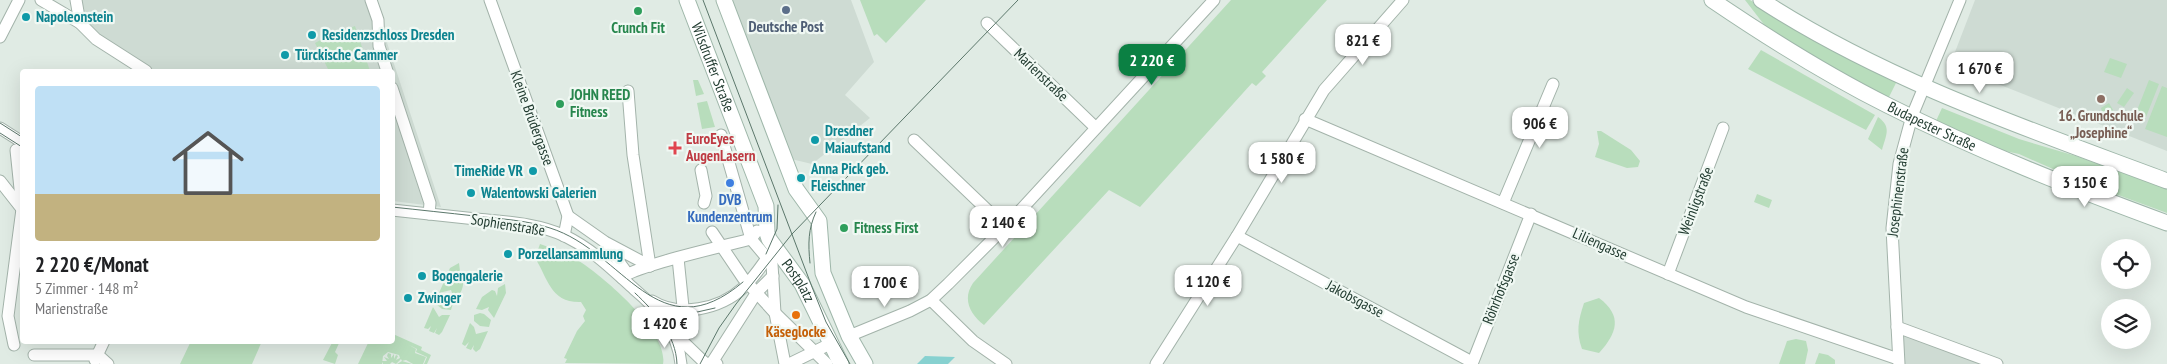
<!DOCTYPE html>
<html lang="de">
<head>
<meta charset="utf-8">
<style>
  body { margin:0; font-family:"PT Sans Narrow",sans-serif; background:#f2f2f2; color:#202124; height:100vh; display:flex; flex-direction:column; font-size:19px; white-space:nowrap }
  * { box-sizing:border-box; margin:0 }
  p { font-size:16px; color:#757577 }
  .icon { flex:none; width:28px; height:28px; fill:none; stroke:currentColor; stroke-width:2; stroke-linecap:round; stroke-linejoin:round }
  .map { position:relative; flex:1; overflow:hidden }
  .panel { position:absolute; left:20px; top:69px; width:375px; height:275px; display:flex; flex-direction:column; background:#fff; border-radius:5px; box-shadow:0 5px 20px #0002 }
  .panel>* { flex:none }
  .buttons { position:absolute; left:2101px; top:239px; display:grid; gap:10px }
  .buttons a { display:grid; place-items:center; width:50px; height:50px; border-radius:50%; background:#fff; box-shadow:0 5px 20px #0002; font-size:25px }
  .price { position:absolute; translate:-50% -42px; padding:0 11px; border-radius:10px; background:#fff; color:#222; font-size:16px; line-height:32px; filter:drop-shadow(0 1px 2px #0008) }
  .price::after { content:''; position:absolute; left:50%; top:30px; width:15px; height:11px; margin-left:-8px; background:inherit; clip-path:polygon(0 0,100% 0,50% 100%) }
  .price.current { background:#0b8043; color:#fff }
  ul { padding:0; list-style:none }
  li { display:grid; align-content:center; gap:10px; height:265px; padding:0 15px }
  li span { display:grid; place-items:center; height:155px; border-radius:5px; color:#555 }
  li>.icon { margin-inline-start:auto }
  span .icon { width:90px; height:90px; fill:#fffc; stroke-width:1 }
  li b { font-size:21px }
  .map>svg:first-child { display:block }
  .built { fill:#cedbd3 }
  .green { fill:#b8ddbc }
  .water { fill:#87d1d0 }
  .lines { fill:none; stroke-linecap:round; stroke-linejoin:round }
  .street-casing { stroke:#a3b3aa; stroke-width:13 }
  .secondary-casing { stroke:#9fb7aa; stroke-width:17 }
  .street { stroke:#fff; stroke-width:11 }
  .secondary { stroke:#fff; stroke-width:15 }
  .tram { stroke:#5b776b; stroke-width:1 }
  .service-dot { fill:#5c6f8a; stroke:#f0f8f3; stroke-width:2 }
  .leisure-dot { fill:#2e9e5b; stroke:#f0f8f3; stroke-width:2 }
  .culture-dot { fill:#0f9aa8; stroke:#f0f8f3; stroke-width:2 }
  .education-dot { fill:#8d6e63; stroke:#f0f8f3; stroke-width:2 }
  .health-dot { fill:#e0444e; stroke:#f0f8f3; stroke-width:2 }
  .shop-dot { fill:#3f7fe0; stroke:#f0f8f3; stroke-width:2 }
  .food-dot { fill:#e8710a; stroke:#f0f8f3; stroke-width:2 }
  .labels { text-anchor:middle; stroke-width:4.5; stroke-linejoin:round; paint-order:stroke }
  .culture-label { font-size:15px; font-weight:bold; fill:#0d838f; stroke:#f0f8f3; text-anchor:start }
  .service-label { font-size:15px; font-weight:bold; fill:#4e5e75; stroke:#f0f8f3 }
  .leisure-label { font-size:15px; font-weight:bold; fill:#27864d; stroke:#f0f8f3; text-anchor:start }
  .street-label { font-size:15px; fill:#213b30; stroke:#f0f8f3 }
  .education-label { font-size:15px; font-weight:bold; fill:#785e54; stroke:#f0f8f3 }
  .health-label { font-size:15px; font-weight:bold; fill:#be3a42; stroke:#f0f8f3; text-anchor:start }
  .shop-label { font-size:15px; font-weight:bold; fill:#366cbe; stroke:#f0f8f3 }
  .food-label { font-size:15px; font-weight:bold; fill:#c56008; stroke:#f0f8f3 }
</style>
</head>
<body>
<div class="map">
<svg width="2167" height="364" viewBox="0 0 2167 364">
  <rect width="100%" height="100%" fill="#e0ebe4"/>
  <g class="built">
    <path d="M71 0H373L441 207 393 201 392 71H141L73 23Z"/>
    <path d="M728 0H851L874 62 845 95 870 118 812 164 791 159Z"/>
    <path d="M1975 0H2167V151L1950 65Z"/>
    <path d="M1897 327 1997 364H1899Z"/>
  </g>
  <g class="green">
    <path d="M860 0H926L886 43 877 34 874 36Z"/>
    <path d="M1231 0H1327L1262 72 1266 76 1256 86 1252 83 1140 207 1109 190 984 325C970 314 962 299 973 283Z"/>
    <path d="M1745 0H1750L1819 41 1897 81 1888 99 1769 31Z"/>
    <path d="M355 26 370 71H329L315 43 339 30 340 32Z"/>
    <path d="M1761 50 1875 115 1866 130 1748 69Z"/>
    <path d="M2110 58 2127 64 2121 78 2104 72Z"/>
    <path d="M693 80H698L704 94 696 96Z"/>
    <path d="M2149 80 2159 84 2146 117 2136 113Z"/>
    <path d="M2162 86 2167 88V137L2145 129Z"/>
    <path d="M2127 88 2134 93 2124 107 2117 103Z"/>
    <path d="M707 101 715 127 702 129 697 103Z"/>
    <path d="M2109 103 2113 110 2114 118 2108 122 2104 119 2101 108Z"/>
    <path d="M1942 108 2019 139 2076 156 2167 189V213L2080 181 2019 154 1991 148 1936 121Z"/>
    <path d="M1878 117C1892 127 1886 135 1882 150L1868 139Z"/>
    <path d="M1597 131H1601L1631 150 1640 161 1638 167 1627 168 1595 157 1599 144Z"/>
    <path d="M1757 194 1772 200 1769 208 1754 202Z"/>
    <path d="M540 244C555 249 569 254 582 263 606 279 669 333 663 364L565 363 567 359 564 358 577 331 585 321 583 316 586 310 581 302C550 303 548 278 535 258Z"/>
    <path d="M459 263 460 271 454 275 460 274C467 283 461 291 457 301L453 296 451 290 439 293 450 268Z"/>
    <path d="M505 284 506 293 494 318 488 310 489 307 482 310 476 309 482 297 492 290 495 291 497 296 498 288Z"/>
    <path d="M442 296 447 297 453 303 451 310 442 309 436 304V298Z"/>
    <path d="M1599 298C1623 316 1617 333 1599 353L1582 349C1576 332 1578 321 1584 303Z"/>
    <path d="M433 307 439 317 442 315H450L442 332 439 335 435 333 437 328 434 333 429 331 431 326 428 329 424 328Z"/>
    <path d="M480 313 484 314 491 320 489 327 480 326 474 321V315Z"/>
    <path d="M470 323 474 327 476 334 488 331 480 349 476 352 473 349 474 345 471 350 466 348 469 342 465 346 462 344Z"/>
    <path d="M393 334 422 347 421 350 431 355 427 364H424L427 357 416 352 417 349 409 345 416 349 415 353 426 357 423 364H413L406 360 402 361 412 364H397L402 361 401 359 396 364 392 362 390 364H383L382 361H387L384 357 389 359 387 356 388 353 391 354V358L394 354V359L396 355 398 356 396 360 400 358 399 355 388 352 383 356 382 364H358L369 341H392Z"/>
    <path d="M1796 339 1806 341 1808 350 1805 364H1779L1787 341Z"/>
    <path d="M191 341H262L252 364H180Z"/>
    <path d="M333 341H340L335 352 338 355 335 364 323 360Z"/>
    <path d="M1819 353 1828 355 1835 360V364H1815Z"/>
  </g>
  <path class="water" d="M925 356 955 357 948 364H917Z"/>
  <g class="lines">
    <g class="street-casing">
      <g id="street">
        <path d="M41 0 80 23 96 39 146 71"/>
        <path d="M76 0 80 23"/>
        <path d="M371 0 378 20 379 46 387 71"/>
        <path d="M490 0 568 216 564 236"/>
        <path d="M987 23 1096 128"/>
        <path d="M0 37 19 0"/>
        <path d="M392 88 430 203 429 214"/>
        <path d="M628 91 633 155 650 266"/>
        <path d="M1305 119 1746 307 1898 359"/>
        <path d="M0 128 22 142"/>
        <path d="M721 135 751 239 772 264 775 313 785 364"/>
        <path d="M914 140 1005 227"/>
        <path d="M16 150 22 208"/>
        <path d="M701 170 706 196 704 203"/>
        <path d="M0 181 22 209"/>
        <path d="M1503 203 1553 84"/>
        <path d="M392 210C420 213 448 216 476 219 506 222 537 223 565 236 592 249 612 269 634 289 658 309 678 332 681 364"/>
        <path d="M568 216 605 242 650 266"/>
        <path d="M712 232 743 278 775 313 827 364"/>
        <path d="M1237 236 1472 362"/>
        <path d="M606 244 627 273"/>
        <path d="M1668 274 1723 128"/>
        <path d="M622 278C633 266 729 245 751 239L757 231"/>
        <path d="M931 300 973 341 1006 364"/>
        <path d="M652 301C679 318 720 309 743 288 753 279 762 265 770 254"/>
        <path d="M1897 327 1997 364"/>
        <path d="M670 329 683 307 678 258"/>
        <path d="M675 334 705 363 717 364"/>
        <path d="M849 336 910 311 931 300 948 284 1005 227 1214 0"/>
        <path d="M14 345 8 316 22 209"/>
        <path d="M34 355H98L108 364"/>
        <path d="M95 360 104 341"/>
        <path d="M711 364 757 292 773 276"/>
        <path d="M789 364 830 344"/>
        <path d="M1156 364 1237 236 1324 90 1403 0"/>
        <path d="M1472 364 1531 214"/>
        <path d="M1899 364 1892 228 1899 164 1912 116 1960 0"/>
      </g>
    </g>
    <g class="secondary-casing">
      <g id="secondary">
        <path id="s1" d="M687 0 766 206 767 233 769 239 802 284 841 364"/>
        <path d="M724 0 796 189 819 221 823 273 849 336 865 364"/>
        <path id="s2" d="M1712 0C1768 38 1827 75 1887 105 1978 151 2072 188 2167 223"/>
        <path d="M1761 0C1886 81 2028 129 2167 181"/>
      </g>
    </g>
    <use href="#street" class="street"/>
    <use href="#secondary" class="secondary"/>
    <g class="tram">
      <path d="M703 0 812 287 826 322 850 364"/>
      <path d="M0 123 22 137"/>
      <path d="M0 133 22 147"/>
      <path d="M392 207C420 210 448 213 475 216 501 219 526 220 550 228 624 251 658 354 743 282"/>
      <path d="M766 254 777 229 778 205"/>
      <path d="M810 263C808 244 808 229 816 212"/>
      <path d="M635 293C655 312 676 335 677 364"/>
      <path d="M659 309 684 315 715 308"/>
      <path d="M700 364 719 328 736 304 792 234 1018 0"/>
    </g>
  </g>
  <circle class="service-dot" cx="786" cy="10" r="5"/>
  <g class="leisure-dot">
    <circle cx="638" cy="11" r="5"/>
    <circle cx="560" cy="104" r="5"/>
    <circle cx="844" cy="228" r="5"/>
  </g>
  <g class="culture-dot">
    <circle cx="26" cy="17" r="5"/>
    <circle cx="312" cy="35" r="5"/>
    <circle cx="285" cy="55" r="5"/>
    <circle cx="815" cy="140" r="5"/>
    <circle cx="533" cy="171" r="5"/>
    <circle cx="801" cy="178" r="5"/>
    <circle cx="471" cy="193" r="5"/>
    <circle cx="508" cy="254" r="5"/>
    <circle cx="422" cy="276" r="5"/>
    <circle cx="408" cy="298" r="5"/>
  </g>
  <circle class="education-dot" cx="2101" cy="99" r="5"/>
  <path class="health-dot" d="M672.5 140.5h5v5h5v5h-5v5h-5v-5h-5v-5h5z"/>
  <circle class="shop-dot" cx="730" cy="183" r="5"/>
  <circle class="food-dot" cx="796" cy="315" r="5"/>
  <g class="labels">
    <g class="culture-label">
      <text x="36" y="22">Napoleonstein</text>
      <text x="322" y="40">Residenzschloss Dresden</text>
      <text x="295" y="60">Türckische Cammer</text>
      <text x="825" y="136">Dresdner<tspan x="825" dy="17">Maiaufstand</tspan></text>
      <text x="811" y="174">Anna Pick geb.<tspan x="811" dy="17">Fleischner</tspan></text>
      <text x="523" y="176" text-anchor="end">TimeRide VR</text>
      <text x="481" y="198">Walentowski Galerien</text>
      <text x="518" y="259">Porzellansammlung</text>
      <text x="432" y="281">Bogengalerie</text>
      <text x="418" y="303">Zwinger</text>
    </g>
    <g class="service-label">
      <text x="786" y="32">Deutsche Post</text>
    </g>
    <g class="leisure-label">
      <text x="638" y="33" text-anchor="middle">Crunch Fit</text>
      <text x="570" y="100">JOHN REED<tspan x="570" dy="17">Fitness</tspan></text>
      <text x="854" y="233">Fitness First</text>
    </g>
    <g class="street-label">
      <text dy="5" stroke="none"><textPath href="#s1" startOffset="72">Wilsdruffer Straße</textPath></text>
      <text transform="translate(1041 75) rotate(44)" y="5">Marienstraße</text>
      <text transform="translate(532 118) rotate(70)" y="5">Kleine Brüdergasse</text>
      <text dy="5" stroke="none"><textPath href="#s2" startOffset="254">Budapester Straße</textPath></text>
      <text transform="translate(1898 192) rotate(-83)" y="5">Josephinenstraße</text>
      <text transform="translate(1696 201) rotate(-69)" y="5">Weinligstraße</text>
      <text transform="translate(508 225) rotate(9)" y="5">Sophienstraße</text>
      <text transform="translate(1600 244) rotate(24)" y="5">Liliengasse</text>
      <text dy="5" stroke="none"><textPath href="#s1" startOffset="305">Postplatz</textPath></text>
      <text transform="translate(1501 289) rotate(-68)" y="5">Röhrhofsgasse</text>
      <text transform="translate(1355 299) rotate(28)" y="5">Jakobsgasse</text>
    </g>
    <g class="education-label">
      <text x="2101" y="121">16. Grundschule<tspan x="2101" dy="17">„Josephine“</tspan></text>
    </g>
    <g class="health-label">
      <text x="686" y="144">EuroEyes<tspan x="686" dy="17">AugenLasern</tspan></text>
    </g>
    <g class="shop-label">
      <text x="730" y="205">DVB<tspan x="730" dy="17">Kundenzentrum</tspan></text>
    </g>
    <g class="food-label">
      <text x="796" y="337">Käseglocke</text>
    </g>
  </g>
</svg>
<div class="buttons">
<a><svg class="icon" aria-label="locate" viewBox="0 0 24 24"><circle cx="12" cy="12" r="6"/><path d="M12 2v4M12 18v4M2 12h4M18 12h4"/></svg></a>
<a><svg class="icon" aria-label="layers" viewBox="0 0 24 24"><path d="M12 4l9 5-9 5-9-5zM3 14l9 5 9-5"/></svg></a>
</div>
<b class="price" style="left:1363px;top:66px">821 €</b>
<b class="price current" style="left:1152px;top:86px">2 220 €</b>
<b class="price" style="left:1980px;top:94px">1 670 €</b>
<b class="price" style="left:1540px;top:149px">906 €</b>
<b class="price" style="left:1282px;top:184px">1 580 €</b>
<b class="price" style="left:2085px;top:208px">3 150 €</b>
<b class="price" style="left:1003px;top:248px">2 140 €</b>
<b class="price" style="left:1208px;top:307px">1 120 €</b>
<b class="price" style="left:885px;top:308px">1 700 €</b>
<b class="price" style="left:665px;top:349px">1 420 €</b>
<section class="panel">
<ul>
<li><span style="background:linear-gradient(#bfe0f5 70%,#c2b280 0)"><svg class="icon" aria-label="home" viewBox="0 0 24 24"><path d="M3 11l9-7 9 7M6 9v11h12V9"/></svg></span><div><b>2 220 €/Monat</b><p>5 Zimmer · 148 m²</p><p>Marienstraße</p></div></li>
</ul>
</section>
</div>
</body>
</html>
